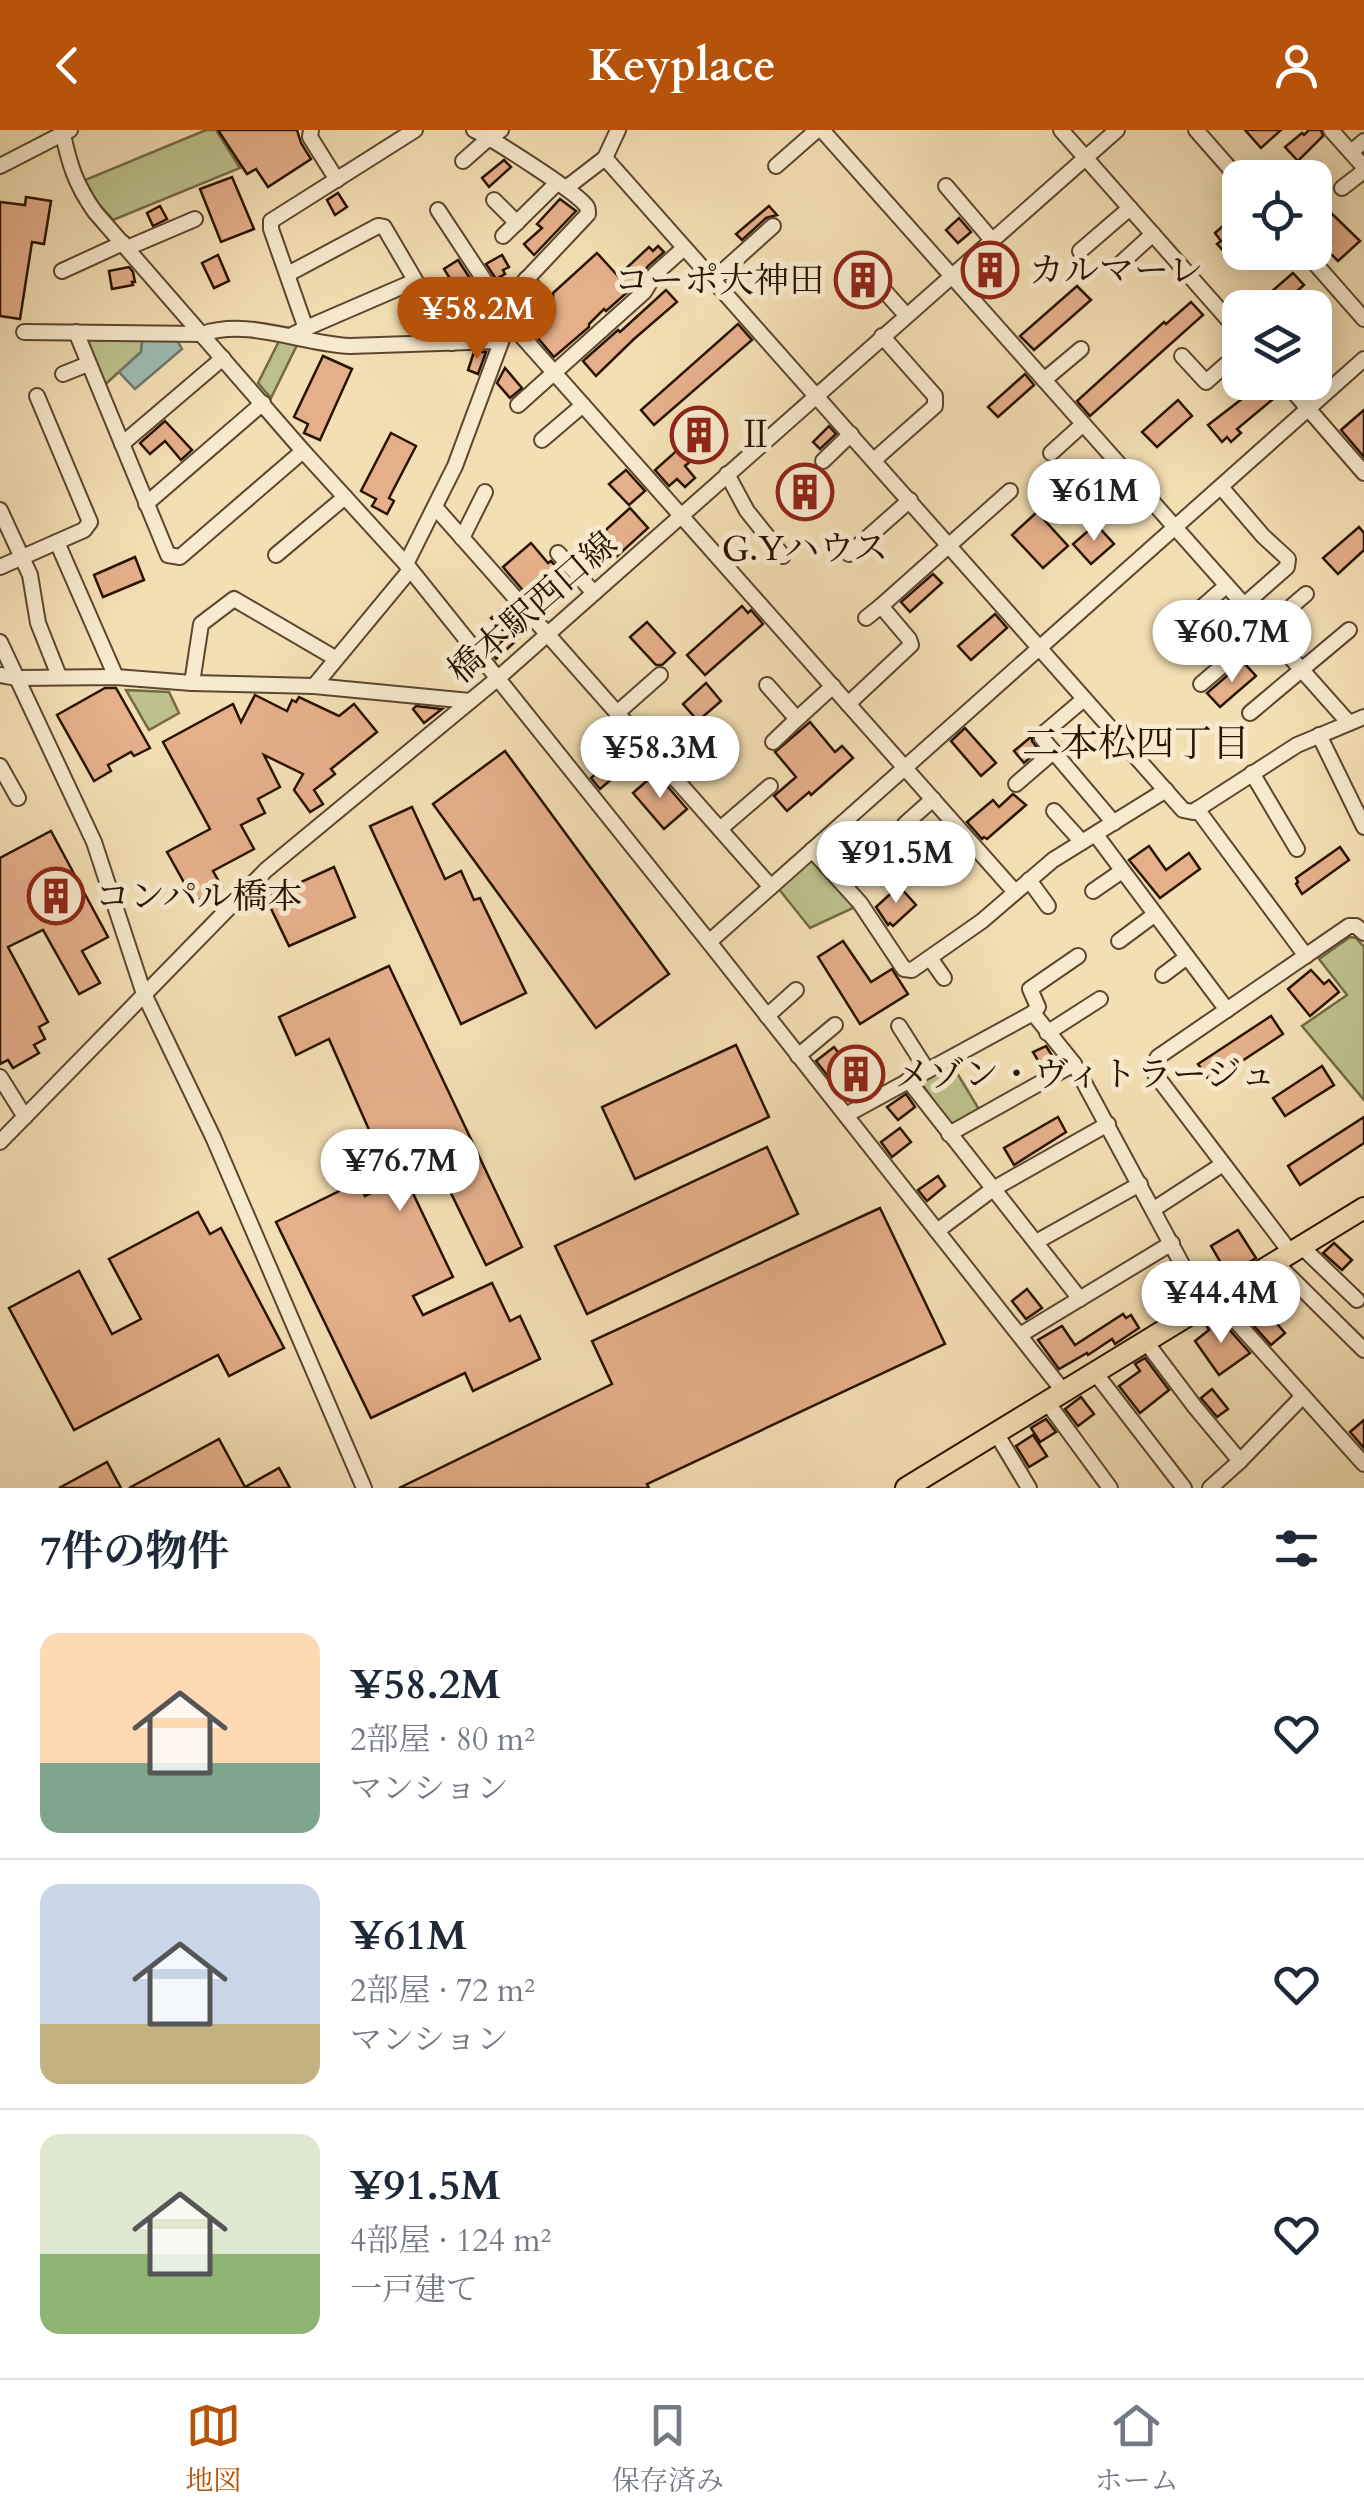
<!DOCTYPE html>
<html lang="ja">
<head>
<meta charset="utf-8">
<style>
  body { margin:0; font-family:Cardo,"Noto Serif JP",serif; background:#f2f2f3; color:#1f2937; height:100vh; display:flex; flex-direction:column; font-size:38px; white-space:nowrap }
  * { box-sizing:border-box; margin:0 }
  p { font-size:32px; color:#747a83 }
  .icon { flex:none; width:55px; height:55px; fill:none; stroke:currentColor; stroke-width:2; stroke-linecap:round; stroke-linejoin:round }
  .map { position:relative; height:1358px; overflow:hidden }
  .side { display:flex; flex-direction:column; background:#fff; flex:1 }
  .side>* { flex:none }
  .fabs { position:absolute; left:1222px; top:30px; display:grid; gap:20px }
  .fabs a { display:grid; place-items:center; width:110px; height:110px; border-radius:20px; background:#fff; box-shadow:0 5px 25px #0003; font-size:50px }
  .price { position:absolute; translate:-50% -85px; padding:0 22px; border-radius:35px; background:#fff; color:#222; font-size:32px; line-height:65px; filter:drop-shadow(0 2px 5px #0008) }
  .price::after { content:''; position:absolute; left:50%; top:60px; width:30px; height:22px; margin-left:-15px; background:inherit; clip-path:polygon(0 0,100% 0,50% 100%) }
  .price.active { background:#b45309; color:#fff }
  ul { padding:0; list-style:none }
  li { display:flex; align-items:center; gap:30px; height:250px; padding:0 40px }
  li+li { border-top:2px solid #e0e1e3 }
  li span { display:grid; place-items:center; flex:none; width:280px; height:200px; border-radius:20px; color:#555 }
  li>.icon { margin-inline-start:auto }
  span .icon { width:120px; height:120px; fill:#fffc; stroke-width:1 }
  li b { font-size:42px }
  h2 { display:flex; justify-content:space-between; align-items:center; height:120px; padding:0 40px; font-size:42px }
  header { display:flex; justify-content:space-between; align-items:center; height:130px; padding:0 40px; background:#b45309; color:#fff; font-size:45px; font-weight:700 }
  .tab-bar { display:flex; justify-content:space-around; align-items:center; height:140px; border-top:2px solid #e0e1e3; background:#fff; font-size:28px; color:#747a83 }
  .tab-bar a { display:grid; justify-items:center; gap:5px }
  .tab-bar .active { color:#b45309 }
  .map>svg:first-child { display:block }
  .green { fill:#bdc18c; stroke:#736a46; stroke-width:2.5 }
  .water { fill:#9dbcb3; stroke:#6f786c; stroke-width:2.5 }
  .building { fill:#e5af8a; stroke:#291301; stroke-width:2.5 }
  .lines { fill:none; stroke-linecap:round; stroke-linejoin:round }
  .minor-casing { stroke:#5c462e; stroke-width:18 }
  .highway-casing { stroke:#291301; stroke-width:24 }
  .minor { stroke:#f7eace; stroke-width:14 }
  .highway { stroke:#f3dfb4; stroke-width:20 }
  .labels { text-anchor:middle; stroke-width:10; stroke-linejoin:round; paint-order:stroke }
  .poi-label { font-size:35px; fill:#291301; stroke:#f7eace; text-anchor:start }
  .street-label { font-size:35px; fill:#291301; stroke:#f7eace }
  .neighbourhood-label { font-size:38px; fill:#291301; stroke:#f7eace }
</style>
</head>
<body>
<header><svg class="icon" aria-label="back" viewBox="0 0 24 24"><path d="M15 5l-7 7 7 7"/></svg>Keyplace<svg class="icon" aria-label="person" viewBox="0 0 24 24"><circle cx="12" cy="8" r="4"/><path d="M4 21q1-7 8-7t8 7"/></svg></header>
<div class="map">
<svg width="1364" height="1358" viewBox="0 0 1364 1358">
  <rect width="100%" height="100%" fill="#f3dfb4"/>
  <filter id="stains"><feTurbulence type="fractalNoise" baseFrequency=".002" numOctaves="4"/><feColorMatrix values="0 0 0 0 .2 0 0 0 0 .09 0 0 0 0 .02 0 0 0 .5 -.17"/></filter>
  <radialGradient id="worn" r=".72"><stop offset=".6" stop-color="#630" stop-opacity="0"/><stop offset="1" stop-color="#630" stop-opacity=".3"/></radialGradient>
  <g class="green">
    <path d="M206 0H216L240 38 113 90 97 72 85 50Z"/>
    <path d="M76 202 143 203 141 222 99 260Z"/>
    <path d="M279 211 298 213 271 268 258 253Z"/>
    <path d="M126 560 169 562 179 583 149 600Z"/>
    <path d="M813 729 855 777 810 798 778 758Z"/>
    <path d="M1350 807 1356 808 1364 817V970L1302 896 1347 865 1319 829Z"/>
    <path d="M951 933 980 981 954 995H950L920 951Z"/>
  </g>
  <path class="water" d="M143 203H173L182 219 135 259 119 242 141 222Z"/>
  <g class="building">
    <path d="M218 0H297L301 13 311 29 268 57 256 39 247 44Z"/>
    <path d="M1245 0H1281L1261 18Z"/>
    <path d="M1309 0H1321L1323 6 1298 31 1285 17 1302 3 1304 5Z"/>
    <path d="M504 30 511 37 489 57 482 48Z"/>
    <path d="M232 47 254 99 221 112 200 59Z"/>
    <path d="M338 63 347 77 335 85 327 70Z"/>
    <path d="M26 67 51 71 44 114 32 112 20 189 0 186V72L25 75Z"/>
    <path d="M560 69 576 81 534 125 524 114 542 98 537 94Z"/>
    <path d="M160 76 167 89 153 96 147 83Z"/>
    <path d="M769 76 777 85 766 88 742 110 736 104Z"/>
    <path d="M1327 79 1360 111 1338 131 1325 118 1331 112 1315 94V90Z"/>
    <path d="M1240 81V116L1228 126 1217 114 1221 111 1215 103Z"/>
    <path d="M959 88 971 102 958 113 946 100Z"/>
    <path d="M658 116 664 122 648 136 639 149 630 157 631 159 606 181 604 179 589 194V197L554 227 525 193 532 188 525 179 529 168 539 177 550 175 553 169V163L597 123 618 146 649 117 653 121Z"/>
    <path d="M218 125 229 151 214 158 202 133Z"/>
    <path d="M502 125 509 137 503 140 505 144 496 149 486 134Z"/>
    <path d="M991 129 1010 151 991 168 987 165 985 167 969 149Z"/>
    <path d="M458 130 488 176 473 186 444 139Z"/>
    <path d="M870 130 885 145 874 148 870 158 856 170 842 155Z"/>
    <path d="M129 137 133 142 135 152H132L133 155 112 159 109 141Z"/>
    <path d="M1293 143 1304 155 1278 178H1272L1264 168Z"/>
    <path d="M1077 156 1091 170 1034 220 1020 206Z"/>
    <path d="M666 160 677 172 634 209 596 246 583 231 618 200 620 202Z"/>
    <path d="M1191 172 1203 185 1090 286 1077 271 1164 192 1166 194Z"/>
    <path d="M738 194 752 210 654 295 641 280Z"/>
    <path d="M474 222H486L478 244 468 240Z"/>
    <path d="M323 226 352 239 320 310 304 303 308 294 294 287Z"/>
    <path d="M505 238 522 258 510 268 497 253Z"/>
    <path d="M1025 244 1034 255 998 287 988 277Z"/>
    <path d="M1264 252H1267L1278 265 1237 299 1241 303 1231 312 1227 307 1222 312 1208 295Z"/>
    <path d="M1178 270 1192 286 1157 317 1142 302Z"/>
    <path d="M1364 280V327L1341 300Z"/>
    <path d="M705 282 724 302 685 336 695 348 685 357 677 349 669 356 655 340 682 316 675 308Z"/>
    <path d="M165 291 192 320 181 330 165 311 150 324 140 313Z"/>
    <path d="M829 296 836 304 820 319 813 312Z"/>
    <path d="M391 303 416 316 389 368 394 371 387 384 372 376 376 369 361 361Z"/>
    <path d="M626 340 645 361 629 375 609 354Z"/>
    <path d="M810 341 826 360 800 383 783 364Z"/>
    <path d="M630 378 648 398 615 428 606 418 598 425 589 415Z"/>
    <path d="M1037 382 1068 416 1043 438 1012 405Z"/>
    <path d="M1096 394 1114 414 1091 434 1073 414Z"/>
    <path d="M1359 397 1364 403V420L1338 444 1323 428Z"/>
    <path d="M531 413 548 433 551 431 569 451 538 478 503 437Z"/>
    <path d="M135 427 144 450 103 467 94 445Z"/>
    <path d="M933 444 942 453 910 482 901 472Z"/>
    <path d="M507 474 529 499 496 529 489 520 507 505 491 488Z"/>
    <path d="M742 476 748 483 751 480 763 494 705 545 687 525Z"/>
    <path d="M995 484 1007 498 971 530 958 516Z"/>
    <path d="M647 492 675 523 662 535H656L630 507Z"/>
    <path d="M1243 532 1256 546 1220 577 1207 563Z"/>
    <path d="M706 553 721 571 698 591 683 574Z"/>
    <path d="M105 558H116L150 618 134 626 131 622 108 635 111 641 94 651 57 585Z"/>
    <path d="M255 565 287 581 292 570 296 572 299 567 339 586 354 574 377 602 331 639 335 644 314 660 323 674 310 682 294 660 303 644 264 625 280 657 258 669 265 683 241 695 254 719 213 741 222 757 195 772 167 722 210 699 163 612 233 574 241 592Z"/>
    <path d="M416 576 441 579H442L424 593 413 579Z"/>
    <path d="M810 592 835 622 842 616 853 628 811 665 809 662 787 681 774 666 796 647 775 622Z"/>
    <path d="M965 598 996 633 981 646 951 611Z"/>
    <path d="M1032 606V611L1039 620 1024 633 1014 621Z"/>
    <path d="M505 621 669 844 596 898 433 674Z"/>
    <path d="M611 631 620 642 600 659 591 648Z"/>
    <path d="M656 643 687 679 664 699 633 663Z"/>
    <path d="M1013 664 1026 675 987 709 984 707 982 709 967 692 993 670 999 677Z"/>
    <path d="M412 677 445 749 461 741 474 770 480 768 526 863 461 894 370 696Z"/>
    <path d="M51 701 108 807 82 821 100 853 79 864 43 800 8 817 48 892 39 897 45 909 34 915 39 923 13 938 8 930 0 934V728Z"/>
    <path d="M842 708 872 742 858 755 827 721Z"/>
    <path d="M1149 716 1166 740 1189 723 1200 739 1160 768 1129 730Z"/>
    <path d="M1340 717 1349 730 1302 764 1296 754 1298 752 1296 748Z"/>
    <path d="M334 737 355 787 289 816 266 768Z"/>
    <path d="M899 756 916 775 893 796 890 793 888 795 876 777Z"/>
    <path d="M843 811 871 852 892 839 908 864 860 894 818 827Z"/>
    <path d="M389 836 522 1117 486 1135 428 1016 398 1032 453 1147 413 1166 423 1185 492 1153 510 1191 520 1186 540 1229 473 1261 465 1243 371 1288 276 1092 358 1052 365 1066 392 1052 329 909 296 925 279 887Z"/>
    <path d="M1311 840 1324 854 1329 850 1339 862 1310 886 1288 859Z"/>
    <path d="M1271 886 1283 904 1210 952 1198 934Z"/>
    <path d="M736 915 769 987 635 1049 602 977Z"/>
    <path d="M1046 916 1056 932 1043 939 1033 922Z"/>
    <path d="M834 917 847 934 866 919 883 941 846 969 816 931Z"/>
    <path d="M1322 936 1334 955 1285 986 1273 968Z"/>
    <path d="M906 964 915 977 898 990 887 977Z"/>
    <path d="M1058 987 1066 1002 1014 1035 1004 1018Z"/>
    <path d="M1364 987V1013L1300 1055 1288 1036Z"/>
    <path d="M900 998 911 1012 892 1027 881 1012Z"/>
    <path d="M767 1017 798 1084 587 1184 555 1116Z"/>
    <path d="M938 1046 945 1056 927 1071 918 1060Z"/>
    <path d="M880 1078 945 1214 647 1354 649 1358H399L612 1254 592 1211Z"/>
    <path d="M198 1082 210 1104 221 1098 284 1218 229 1246 218 1225 74 1300 9 1178 79 1141 112 1204 141 1189 109 1129Z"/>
    <path d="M1238 1100 1256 1128 1228 1145 1211 1116Z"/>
    <path d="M1334 1113 1352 1130 1342 1140 1323 1123Z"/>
    <path d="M1179 1151 1189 1169 1168 1182 1157 1164Z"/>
    <path d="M1027 1159 1042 1178 1026 1189 1012 1171Z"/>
    <path d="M1253 1166 1285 1203 1271 1215 1239 1179Z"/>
    <path d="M1123 1184 1126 1188 1131 1185 1139 1198 1115 1214 1112 1209 1088 1225 1087 1223 1059 1239 1038 1210 1062 1196 1075 1215Z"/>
    <path d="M1218 1187 1250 1223 1219 1245 1195 1211 1209 1200 1206 1195Z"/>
    <path d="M1145 1228 1169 1260 1140 1283 1119 1256 1140 1241 1135 1234Z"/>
    <path d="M1212 1259 1228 1279 1217 1287 1201 1268Z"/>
    <path d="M1081 1267 1094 1284 1078 1296 1065 1279Z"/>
    <path d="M1046 1289 1056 1302 1040 1312 1031 1298Z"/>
    <path d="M1364 1290V1318L1350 1302Z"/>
    <path d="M1033 1305 1047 1326 1029 1337 1016 1316Z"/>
    <path d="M219 1309 245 1357 279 1338 290 1358H129Z"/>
    <path d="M107 1332 121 1358H59Z"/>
  </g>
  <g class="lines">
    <g class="minor-casing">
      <g id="minor">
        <path d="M62 0C69 33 75 54 95 82L303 321 406 434 709 812 1064 1262"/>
        <path d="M311 0 310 7 337 50"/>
        <path d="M822 0 1349 593"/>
        <path d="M1061 0 1240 203"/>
        <path d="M1196 0 1240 50"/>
        <path d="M1331 0 1364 37"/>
        <path d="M1351 22 1364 11"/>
        <path d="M605 28 1183 680 1193 682 1297 615 1364 587"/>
        <path d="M463 31 489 8 501 0"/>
        <path d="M0 36 70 0"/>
        <path d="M776 36 817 0"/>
        <path d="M946 56 992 110"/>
        <path d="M566 58 605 28 618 0"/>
        <path d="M1342 58 1364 41"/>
        <path d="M494 70 517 93"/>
        <path d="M438 80 519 203 1015 762"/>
        <path d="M503 106 557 53"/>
        <path d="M127 118 195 89"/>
        <path d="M1080 121 1130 78"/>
        <path d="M1305 122 1364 189"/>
        <path d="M1120 134 1153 104"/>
        <path d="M62 141 123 113"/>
        <path d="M288 144 378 96 384 97 452 213"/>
        <path d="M526 149 543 167"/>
        <path d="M713 150 773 96"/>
        <path d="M880 156 906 185"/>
        <path d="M304 199 415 151"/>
        <path d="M24 202 202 204C249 188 302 214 350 216L499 211"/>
        <path d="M76 202 168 425 180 427 303 321"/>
        <path d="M290 206 304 199V193L271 99V91L415 0"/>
        <path d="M1182 226 1206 252 1240 222"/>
        <path d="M63 244 88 234"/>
        <path d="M1044 250 1081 219"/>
        <path d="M1285 252 1364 343"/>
        <path d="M518 275 644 162 655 144 684 118"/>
        <path d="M542 310 583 275"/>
        <path d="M122 314 223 228"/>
        <path d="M1051 323 1082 295"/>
        <path d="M874 330 935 276V266L882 206"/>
        <path d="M823 331 851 304"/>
        <path d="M727 344 747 381 783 426"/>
        <path d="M1221 357 1263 406 1288 429 1287 437 1244 475"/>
        <path d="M146 374 263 273"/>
        <path d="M435 377 771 757"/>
        <path d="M0 380 30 445 38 493 59 546"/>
        <path d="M462 408 485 362"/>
        <path d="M57 412 116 547"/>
        <path d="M558 423 594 463"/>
        <path d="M849 424 910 370"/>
        <path d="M276 425 345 367"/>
        <path d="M406 434 455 336 523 153 588 84C588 82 588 79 587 77 580 64 491 8 474 0"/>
        <path d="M0 437 84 400 90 392 37 266"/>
        <path d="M866 488 881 476"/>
        <path d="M1177 499 1226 456"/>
        <path d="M0 512 94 712 144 864 213 1007 364 1358"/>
        <path d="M0 545 17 548 116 547 192 553 314 556 470 571"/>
        <path d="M192 553 201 494 234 469 335 528"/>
        <path d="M1201 554 1306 464"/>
        <path d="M767 555 797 589 833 556"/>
        <path d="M314 556 410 440"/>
        <path d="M1084 569 1044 603 1042 608 1114 693"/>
        <path d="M848 574 911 515 909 509 881 476 1010 361"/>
        <path d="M617 583 660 545"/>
        <path d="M1250 583 1349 500"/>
        <path d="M1319 605 1364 697"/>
        <path d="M773 612 797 589"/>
        <path d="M658 630 683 608"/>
        <path d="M0 636 18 668"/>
        <path d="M1252 643 1297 719"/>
        <path d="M676 650 723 609"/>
        <path d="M1016 654 1053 622"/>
        <path d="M1197 679 1306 826"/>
        <path d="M1054 681 1082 712"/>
        <path d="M905 694 933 669"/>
        <path d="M720 699 770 656"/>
        <path d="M1096 705 1227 880"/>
        <path d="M812 720 860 773 904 839 912 840 982 791 1053 730 1166 660"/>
        <path d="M923 743 964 705"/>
        <path d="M1029 750 1048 776"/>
        <path d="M1093 761 1122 741"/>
        <path d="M1119 811 1154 785"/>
        <path d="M709 812 1364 229"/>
        <path d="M930 828 944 848"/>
        <path d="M1163 845 1187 827"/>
        <path d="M1033 883 1038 877 1030 859 1078 826"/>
        <path d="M767 886 796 860"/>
        <path d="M899 896 927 940"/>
        <path d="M1047 903 1100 869"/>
        <path d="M798 926 835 895"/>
        <path d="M0 947 25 987"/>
        <path d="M908 950 1080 1169"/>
        <path d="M846 985 1033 883 1074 934 1205 1177"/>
        <path d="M949 1004 1074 934"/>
        <path d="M0 1012 266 740 497 549 1117 0"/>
        <path d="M1154 1079 1223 1034"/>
        <path d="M937 1101 993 1059 1108 994"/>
        <path d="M1036 1112 1140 1054"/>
        <path d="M1302 1117 1357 1170"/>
        <path d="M1291 1123 1155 944 1153 935 1158 927 1349 796H1356L1364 803"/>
        <path d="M1276 1133 1364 1220"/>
        <path d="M1216 1169 1364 1334"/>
        <path d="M1020 1205 1172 1113"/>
        <path d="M1146 1212 1195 1277 1240 1331"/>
        <path d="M1096 1244 1184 1358"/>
        <path d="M1047 1272 1110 1358"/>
        <path d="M996 1303 1029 1358"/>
        <path d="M1210 1358 1240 1331 1303 1266"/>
      </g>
    </g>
    <g class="highway-casing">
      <path id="highway" d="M906 1358 1364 1078"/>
    </g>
    <use href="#minor" class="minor"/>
    <use href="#highway" class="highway"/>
  </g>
  <defs>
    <g id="building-ring" transform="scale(2.875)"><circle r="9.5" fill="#f7eace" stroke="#8f2418" stroke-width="1.5"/><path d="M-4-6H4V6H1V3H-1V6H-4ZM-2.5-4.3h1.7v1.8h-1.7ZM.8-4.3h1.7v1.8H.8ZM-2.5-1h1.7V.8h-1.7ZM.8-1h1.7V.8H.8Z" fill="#8f2418"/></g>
  </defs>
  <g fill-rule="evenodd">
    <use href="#building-ring" x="990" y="140"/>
    <use href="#building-ring" x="863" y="150"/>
    <use href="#building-ring" x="699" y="305"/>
    <use href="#building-ring" x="805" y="362"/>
    <use href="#building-ring" x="56" y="766"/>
    <use href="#building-ring" x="856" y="944"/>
  </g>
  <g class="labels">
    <g class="poi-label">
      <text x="1029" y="152">カルマーレ</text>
      <text x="824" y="162" text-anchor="end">コーポ大神田</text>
      <text x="738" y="317">Ⅱ</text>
      <text x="805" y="430" text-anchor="middle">G.Yハウス</text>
      <text x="95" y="778">コンパル橋本</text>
      <text x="895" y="956">メゾン・ヴィトラージュ</text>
    </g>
    <g class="street-label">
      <text transform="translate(532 477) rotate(-41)" y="12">橋本駅西口線</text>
    </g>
    <g class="neighbourhood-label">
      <text x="1136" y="626">二本松四丁目</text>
    </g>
  </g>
  <rect width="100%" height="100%" filter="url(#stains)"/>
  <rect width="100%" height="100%" fill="url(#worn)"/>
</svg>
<div class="fabs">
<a><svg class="icon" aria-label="locate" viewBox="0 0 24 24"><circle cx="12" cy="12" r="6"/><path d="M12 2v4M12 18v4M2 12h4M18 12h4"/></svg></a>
<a><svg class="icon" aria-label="layers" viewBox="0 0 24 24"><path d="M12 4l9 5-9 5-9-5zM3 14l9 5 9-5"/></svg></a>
</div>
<b class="price active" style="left:477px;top:232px">¥58.2M</b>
<b class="price" style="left:1094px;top:414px">¥61M</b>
<b class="price" style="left:1232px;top:555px">¥60.7M</b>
<b class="price" style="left:660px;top:671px">¥58.3M</b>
<b class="price" style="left:896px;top:776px">¥91.5M</b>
<b class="price" style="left:400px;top:1084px">¥76.7M</b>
<b class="price" style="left:1221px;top:1216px">¥44.4M</b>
</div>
<section class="side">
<h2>7件の物件<svg class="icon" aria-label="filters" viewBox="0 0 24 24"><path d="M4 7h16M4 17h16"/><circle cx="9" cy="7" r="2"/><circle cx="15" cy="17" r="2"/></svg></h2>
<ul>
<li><span style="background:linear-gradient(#ffd9b3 65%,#7fa58c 0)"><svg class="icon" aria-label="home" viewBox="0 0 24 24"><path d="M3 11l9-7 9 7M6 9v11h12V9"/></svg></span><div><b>¥58.2M</b><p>2部屋 · 80 m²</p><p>マンション</p></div><svg class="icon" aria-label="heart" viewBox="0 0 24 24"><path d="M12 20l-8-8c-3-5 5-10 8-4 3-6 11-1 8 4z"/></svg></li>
<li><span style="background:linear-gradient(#c9d6e8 70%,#c2b280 0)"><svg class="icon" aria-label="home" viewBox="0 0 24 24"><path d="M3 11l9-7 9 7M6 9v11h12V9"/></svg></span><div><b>¥61M</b><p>2部屋 · 72 m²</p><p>マンション</p></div><svg class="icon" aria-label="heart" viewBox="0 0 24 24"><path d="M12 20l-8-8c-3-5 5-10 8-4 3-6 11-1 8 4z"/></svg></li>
<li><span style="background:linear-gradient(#dfe7d0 60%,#8fb573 0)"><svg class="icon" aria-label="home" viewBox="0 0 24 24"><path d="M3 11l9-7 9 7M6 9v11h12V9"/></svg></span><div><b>¥91.5M</b><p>4部屋 · 124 m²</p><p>一戸建て</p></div><svg class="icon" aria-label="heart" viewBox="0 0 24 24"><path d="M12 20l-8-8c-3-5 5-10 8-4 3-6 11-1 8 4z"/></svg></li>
</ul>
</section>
<nav class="tab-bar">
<a class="active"><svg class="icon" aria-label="map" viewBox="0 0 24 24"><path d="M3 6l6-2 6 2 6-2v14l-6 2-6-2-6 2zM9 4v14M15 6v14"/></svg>地図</a>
<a><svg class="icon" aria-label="saved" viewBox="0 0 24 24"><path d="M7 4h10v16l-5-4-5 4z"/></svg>保存済み</a>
<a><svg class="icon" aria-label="home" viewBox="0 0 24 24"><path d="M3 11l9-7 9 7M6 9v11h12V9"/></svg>ホーム</a>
</nav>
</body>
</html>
